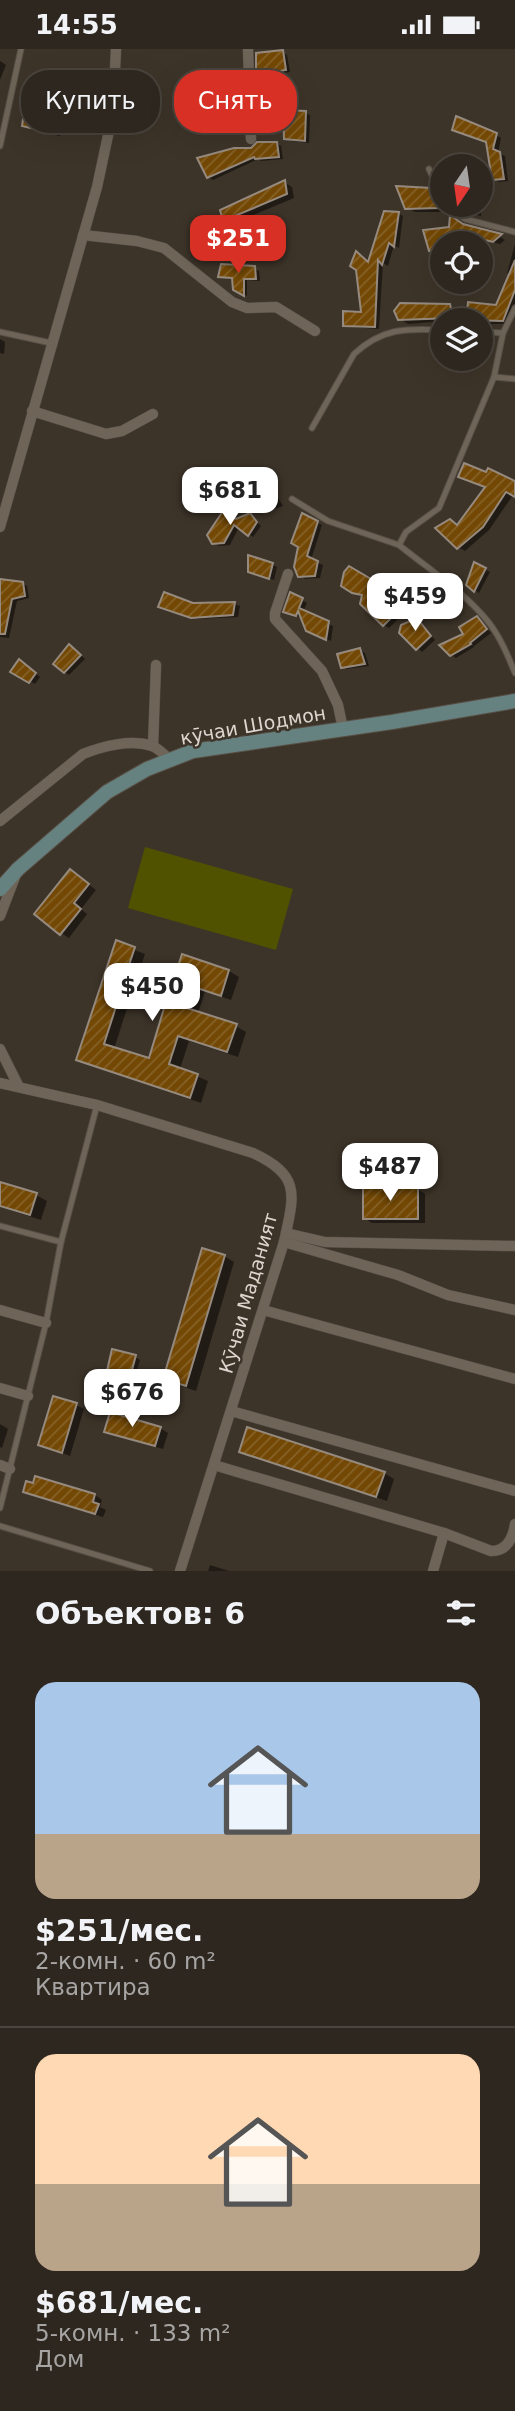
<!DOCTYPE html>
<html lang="ru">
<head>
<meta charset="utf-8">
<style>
  body { margin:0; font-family:"DejaVu Sans",sans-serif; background:#3a332c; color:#f1f3f6; height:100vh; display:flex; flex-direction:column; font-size:26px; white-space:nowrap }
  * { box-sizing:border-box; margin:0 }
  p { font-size:23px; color:#a7a5a4 }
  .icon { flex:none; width:38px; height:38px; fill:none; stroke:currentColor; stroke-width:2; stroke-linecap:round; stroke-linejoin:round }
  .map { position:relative; height:1522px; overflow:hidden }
  .drawer { display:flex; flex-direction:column; background:#2e271f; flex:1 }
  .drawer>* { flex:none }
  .banner { position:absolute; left:21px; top:21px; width:474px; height:63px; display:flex; gap:14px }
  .needle { width:46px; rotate:193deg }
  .fabs { position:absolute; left:430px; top:105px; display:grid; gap:14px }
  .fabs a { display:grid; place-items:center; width:63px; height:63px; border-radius:50%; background:#2e271f; box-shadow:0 7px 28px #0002,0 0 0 2px #49443d; font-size:35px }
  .price { position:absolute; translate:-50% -60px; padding:0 16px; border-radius:14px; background:#fff; color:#222; font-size:23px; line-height:46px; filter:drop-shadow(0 2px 4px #0008) }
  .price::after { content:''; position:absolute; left:50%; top:42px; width:21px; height:16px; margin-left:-10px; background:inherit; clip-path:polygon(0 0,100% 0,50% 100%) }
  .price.active { background:#d93025; color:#fff }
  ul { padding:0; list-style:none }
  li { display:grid; align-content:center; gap:14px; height:371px; padding:0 35px }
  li+li { border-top:2px solid #49443d }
  li span { display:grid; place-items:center; height:217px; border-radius:21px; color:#555 }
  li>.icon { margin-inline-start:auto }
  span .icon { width:126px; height:126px; fill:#fffc; stroke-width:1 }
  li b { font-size:30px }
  h2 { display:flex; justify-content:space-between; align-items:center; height:84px; padding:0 35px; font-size:30px }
  .tag { padding:0 24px; border-radius:28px; background:#2e271f; box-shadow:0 7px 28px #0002,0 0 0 2px #49443d; font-size:24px; line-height:63px }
  .tag.active { background:#d93025; color:#fff }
  .status { display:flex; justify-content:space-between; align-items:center; height:49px; padding:0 35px; background:#2e271f; direction:ltr }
  .status svg { height:19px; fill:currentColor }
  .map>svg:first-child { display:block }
  .grass { fill:#515200 }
  .shadow { fill:#0007; fill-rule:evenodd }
  .building { fill:url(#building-hatch); stroke:#968a7e; stroke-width:2; fill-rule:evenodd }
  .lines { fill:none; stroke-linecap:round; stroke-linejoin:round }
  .lane-casing { stroke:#584f46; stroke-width:7 }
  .street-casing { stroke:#584f46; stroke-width:11 }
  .secondary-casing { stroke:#584f46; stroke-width:16 }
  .lane { stroke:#6e6458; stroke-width:5 }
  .street { stroke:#6e6458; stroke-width:10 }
  .secondary { stroke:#668280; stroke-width:14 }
  .labels { text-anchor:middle; stroke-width:5; stroke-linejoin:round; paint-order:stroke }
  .street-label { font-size:19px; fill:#dcd6cf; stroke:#3d3429 }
</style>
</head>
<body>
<div class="status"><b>14:55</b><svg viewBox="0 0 49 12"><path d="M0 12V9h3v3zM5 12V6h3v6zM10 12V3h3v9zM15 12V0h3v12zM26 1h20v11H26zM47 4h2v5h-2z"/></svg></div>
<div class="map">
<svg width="515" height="1522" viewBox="0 0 515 1522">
  <defs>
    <pattern id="building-hatch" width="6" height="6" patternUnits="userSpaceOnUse" patternTransform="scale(1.75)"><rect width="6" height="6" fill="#734804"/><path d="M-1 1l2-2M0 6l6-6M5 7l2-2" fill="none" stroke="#866228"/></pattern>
  </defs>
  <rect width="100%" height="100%" fill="#3d3429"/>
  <path class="grass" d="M145 798 293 840 276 901 128 859Z"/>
  <g class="shadow">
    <path d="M282 3 287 6 290 23 263 28 258 25Z"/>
    <path d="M0 12 6 16 0 31Z"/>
    <path d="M240 52 245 55 248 79 235 80 230 78Z"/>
    <path d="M57 61 65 65 60 87 32 81 24 76Z"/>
    <path d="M305 64 310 66 309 94 291 92 286 89Z"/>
    <path d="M454 80 496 86 501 89 498 104 505 107 508 132 499 133 494 130 488 93Z"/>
    <path d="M276 94 281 97 283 110 261 112 258 110 213 131 208 128Z"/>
    <path d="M284 133 292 138 294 149 232 175 224 171Z"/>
    <path d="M432 141 440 146 443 156 449 163H415L406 158Z"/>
    <path d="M457 156H481V167L468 164Z"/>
    <path d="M398 164 403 167 399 199 394 196 388 217 383 214 379 280 349 278 344 276 363 265 369 214Z"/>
    <path d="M465 177 500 188 505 191 500 195 485 192 476 194H443V203L437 205 430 201Z"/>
    <path d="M515 195V261L510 275H481V271H468L497 258 510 226 507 224Z"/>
    <path d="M254 219 259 222 260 232 247 231V247L234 240V230L220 227Z"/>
    <path d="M449 257 457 262 459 271 408 275 400 270Z"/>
    <path d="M0 290 5 293 4 305 0 304Z"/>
    <path d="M515 433V447L513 446 489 481 465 502 458 498 450 472 458 477 487 439Z"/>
    <path d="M272 444 277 447 283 457 272 461 267 458 263 448Z"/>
    <path d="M249 466 261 477 253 488 239 478 230 496 219 497 213 494 237 472Z"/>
    <path d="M303 467 322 476 311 511 323 516 320 529 305 530 300 527Z"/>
    <path d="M272 515 277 518 274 531 255 525Z"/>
    <path d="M475 515 490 523 479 544 475 541Z"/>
    <path d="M350 519 380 537 373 545 399 569 389 579 384 576 364 547 343 536Z"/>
    <path d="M0 532 22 534 27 537 29 549 17 552 9 589 0 588Z"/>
    <path d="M291 545 307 554 303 563 333 577 331 592 313 584 303 569 290 565Z"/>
    <path d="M235 555 240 557 238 568 198 570 165 560Z"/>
    <path d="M477 569 491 584 473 598H474L456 609 451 606Z"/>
    <path d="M417 571 422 574 435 591 422 603 401 583Z"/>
    <path d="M75 600 85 610 69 626 65 623Z"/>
    <path d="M360 601 365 604 369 617 347 620 342 618Z"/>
    <path d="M24 615 40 628 35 635 13 622Z"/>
    <path d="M78 827 96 841 81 860 87 865 69 889 61 884Z"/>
    <path d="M117 894 145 905 136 933 171 945 183 907 229 922 239 928 231 951 205 942 198 964 236 977 246 983 238 1008 189 992 180 1020 208 1032 201 1054 89 1016 78 1010ZM131 947 167 958 150 1011 114 1000Z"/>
    <path d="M0 1135 36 1146 47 1152 41 1171 0 1158Z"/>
    <path d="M417 1140 425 1145V1174H372L364 1169Z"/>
    <path d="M224 1207 234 1213 196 1342 175 1335 165 1329Z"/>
    <path d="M135 1308 140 1311 134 1333 112 1328Z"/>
    <path d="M76 1356 84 1360 70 1407 40 1396Z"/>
    <path d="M0 1375 8 1380 2 1399 0 1398Z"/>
    <path d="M160 1379 168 1384 163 1400 114 1386 107 1382Z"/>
    <path d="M241 1402 384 1424 394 1430 387 1452 251 1408Z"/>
    <path d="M25 1442 95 1446 102 1451 100 1458 106 1461 103 1468 33 1447Z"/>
    <path d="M210 1516 229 1522H208Z"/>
  </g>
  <g class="building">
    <path d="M283 1 286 21 256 26V4Z"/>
    <path d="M26 49 58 59 52 84 22 77Z"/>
    <path d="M240 50 243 77 228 79 226 60Z"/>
    <path d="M283 61 306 62 305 92 284 90Z"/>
    <path d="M456 67 497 84 493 100 500 103 504 130 492 131 486 93 452 81Z"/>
    <path d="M257 93H277L279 108 255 110 254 108 207 129 197 109 234 99H251Z"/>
    <path d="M285 131 287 145 223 172 220 161Z"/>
    <path d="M396 137 432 139 438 152V159L405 160Z"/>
    <path d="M384 162 399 163 394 198 389 194 382 216 378 211 375 278 343 277V262L361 263 356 221 350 217 356 202 368 213Z"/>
    <path d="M450 166 463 175 502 185 493 193 477 189 459 194H443V199L429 202 423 181 449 178Z"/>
    <path d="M515 211V241L503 272 466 271 468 253 496 256Z"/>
    <path d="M221 215 255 217 256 230H244V247L233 241 232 229 218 228Z"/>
    <path d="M400 254 450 255 453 269 398 271 394 262Z"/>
    <path d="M464 414 486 423 488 419 515 432V448L506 443 483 478 457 500 435 479 450 470 457 476 485 438 458 428Z"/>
    <path d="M223 462 236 470 250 464 257 473 248 487 234 476 224 494 212 495 207 486Z"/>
    <path d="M302 464 318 472 307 507 318 512 315 527 298 528 294 518 298 498 291 494Z"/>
    <path d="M248 506 273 514 269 530 248 523Z"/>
    <path d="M474 513 486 519 474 543 466 536Z"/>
    <path d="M349 517 376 533 369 541 395 565 383 577 360 555 362 546 352 544 341 537 344 523Z"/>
    <path d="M0 530 23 533 25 547 12 550 5 585H0Z"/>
    <path d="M164 543 193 554 235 553 233 566 191 569 158 558Z"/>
    <path d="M290 543 303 549 299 559 329 572 326 591 306 582 298 562 296 567 283 563Z"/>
    <path d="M477 567 487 580 470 594 471 595 450 607 439 596 463 585 459 578Z"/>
    <path d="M417 569 431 587 416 601 399 584 401 576Z"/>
    <path d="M69 595 81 606 64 624 53 615Z"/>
    <path d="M360 599 365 615 341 619 337 605Z"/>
    <path d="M19 610 36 624 29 634 10 623Z"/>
    <path d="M70 820 89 835 74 854 81 860 60 886 34 865Z"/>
    <path d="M116 891 135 898 125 928 170 942 182 905 229 921 221 947 194 938 187 959 237 975 227 1003 178 987 169 1015 198 1025 190 1049 76 1011ZM121 942 165 956 149 1009 104 995Z"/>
    <path d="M0 1133 37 1144 30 1166 0 1157Z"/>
    <rect x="363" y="1138" width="55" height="32"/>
    <path d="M202 1199 225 1206 186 1337 163 1330Z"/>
    <path d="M112 1300 136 1306 129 1332 106 1326Z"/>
    <path d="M53 1347 77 1354 62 1404 38 1396Z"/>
    <path d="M110 1363 161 1378 155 1397 104 1383Z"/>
    <path d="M247 1378 385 1423 376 1448 239 1403Z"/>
    <path d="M35 1427 95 1445 93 1453 99 1455 95 1465 23 1443 26 1432 33 1434Z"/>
  </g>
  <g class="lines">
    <g class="lane-casing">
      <g id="lane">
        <path d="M0 97 21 0"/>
        <path d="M429 120 443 150"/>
        <path d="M446 156 465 170 515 183"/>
        <path d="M515 259 503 284 494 328 439 459 406 483 399 496C430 521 466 544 490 575 501 590 508 607 515 624"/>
        <path d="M0 283 51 294"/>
        <path d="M481 283 503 284"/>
        <path d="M494 328 515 330"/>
        <path d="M312 379 354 305C382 279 406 279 443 281"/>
        <path d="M292 450 328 472 399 496"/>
        <path d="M0 1177 61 1193"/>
        <path d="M0 1459 46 1274 61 1193 97 1056"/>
        <path d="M0 1477 150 1522"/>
      </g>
    </g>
    <g class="street-casing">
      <g id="street">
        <path d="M248 0 251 90"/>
        <path d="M83 186 137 192 164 199 232 253 247 259 276 258 315 282"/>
        <path d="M32 362 106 385 122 382 153 365"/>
        <path d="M0 478 97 138 113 63 116 0"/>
        <path d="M288 525 275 564V570L322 622 338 656 343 680"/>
        <path d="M153 697 156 616"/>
        <path d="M0 772 83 705C103 697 131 690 152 697 158 699 165 706 170 711"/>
        <path d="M0 867 15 828"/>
        <path d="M0 1000 19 1038"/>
        <path d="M0 1034 97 1056 253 1104C302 1127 294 1146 284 1193L180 1522"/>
        <path d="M286 1184 325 1193 515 1197"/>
        <path d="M284 1193 398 1226 448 1246 515 1261"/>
        <path d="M0 1261 46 1274"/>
        <path d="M263 1261 515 1330"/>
        <path d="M0 1339 28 1347"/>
        <path d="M231 1362 515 1442"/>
        <path d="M0 1416 10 1420"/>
        <path d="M214 1416 444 1484 433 1522"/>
        <path d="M444 1484 491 1502C507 1502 513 1489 515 1475"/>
      </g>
    </g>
    <g class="secondary-casing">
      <path id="secondary" d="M0 840 18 820 107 743 147 720 193 702 392 673 515 652"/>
    </g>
    <use href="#lane" class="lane"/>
    <use href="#street" class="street"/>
    <use href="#secondary" class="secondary"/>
  </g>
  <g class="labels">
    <g class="street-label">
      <text transform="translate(253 676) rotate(-10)" y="7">кӯчаи Шодмон</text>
      <text transform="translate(248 1244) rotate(-74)" y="7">Кӯчаи Маданият</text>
    </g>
  </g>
</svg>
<div class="fabs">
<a><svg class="needle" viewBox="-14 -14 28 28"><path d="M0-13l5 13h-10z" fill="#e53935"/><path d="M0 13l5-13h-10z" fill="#a7a5a4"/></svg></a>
<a><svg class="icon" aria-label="locate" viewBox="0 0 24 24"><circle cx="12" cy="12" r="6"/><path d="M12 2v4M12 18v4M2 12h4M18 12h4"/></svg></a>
<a><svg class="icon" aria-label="layers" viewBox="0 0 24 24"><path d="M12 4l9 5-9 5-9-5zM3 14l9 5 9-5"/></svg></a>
</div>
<b class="price active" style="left:238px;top:226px">$251</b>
<b class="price" style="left:230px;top:478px">$681</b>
<b class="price" style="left:415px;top:584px">$459</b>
<b class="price" style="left:152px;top:974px">$450</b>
<b class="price" style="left:390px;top:1154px">$487</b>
<b class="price" style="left:132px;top:1380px">$676</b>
<div class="banner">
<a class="tag">Купить</a>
<a class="tag active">Снять</a>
</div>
</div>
<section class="drawer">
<h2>Объектов: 6<svg class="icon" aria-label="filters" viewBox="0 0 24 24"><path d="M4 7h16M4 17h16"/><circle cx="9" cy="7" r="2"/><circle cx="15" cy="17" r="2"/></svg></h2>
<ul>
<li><span style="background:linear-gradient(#a9c7e8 70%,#b9a48a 0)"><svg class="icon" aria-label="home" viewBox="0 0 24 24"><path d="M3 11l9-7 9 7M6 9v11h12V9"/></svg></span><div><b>$251/мес.</b><p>2-комн. · 60 m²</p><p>Квартира</p></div></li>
<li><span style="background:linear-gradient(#ffd9b3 60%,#b9a48a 0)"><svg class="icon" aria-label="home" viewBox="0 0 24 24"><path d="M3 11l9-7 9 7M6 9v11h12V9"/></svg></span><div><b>$681/мес.</b><p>5-комн. · 133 m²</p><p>Дом</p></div></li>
</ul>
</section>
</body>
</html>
